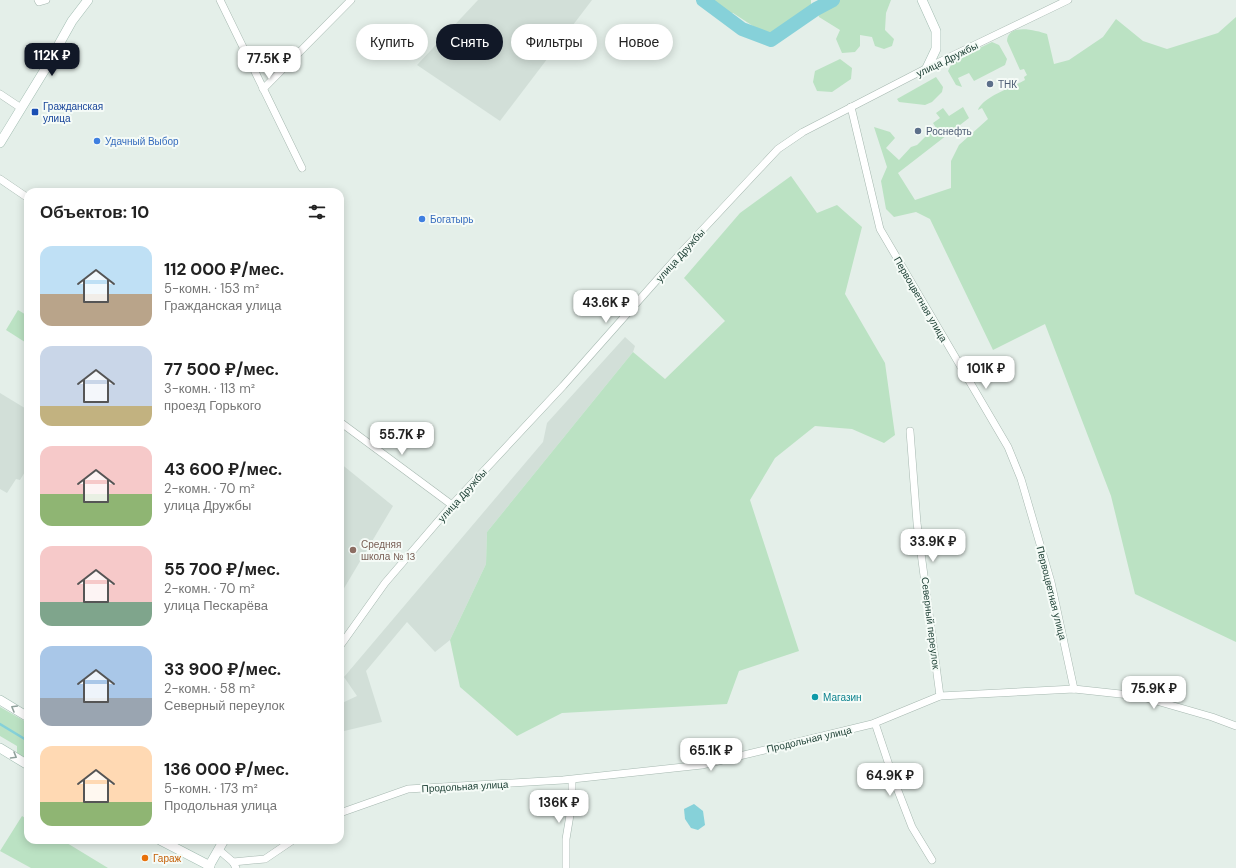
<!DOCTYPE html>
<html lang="ru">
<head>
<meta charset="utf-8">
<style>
  body { margin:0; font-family:"DM Sans",sans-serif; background:#f6f6f6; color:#222; height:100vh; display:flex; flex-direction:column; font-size:15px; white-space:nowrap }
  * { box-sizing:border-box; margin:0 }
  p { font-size:13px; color:#767676 }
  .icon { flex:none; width:22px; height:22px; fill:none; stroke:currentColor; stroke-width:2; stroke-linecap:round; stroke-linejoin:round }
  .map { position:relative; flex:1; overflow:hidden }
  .details { position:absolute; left:24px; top:188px; width:320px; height:656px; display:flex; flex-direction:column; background:#fff; border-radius:12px; box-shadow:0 2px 10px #0003 }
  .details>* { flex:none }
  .hud { position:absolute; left:356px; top:24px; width:380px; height:36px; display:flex; gap:8px }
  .price { position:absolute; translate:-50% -34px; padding:0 9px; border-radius:8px; background:#fff; color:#222; font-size:13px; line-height:26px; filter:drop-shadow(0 1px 2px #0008) }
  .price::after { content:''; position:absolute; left:50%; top:24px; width:12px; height:9px; margin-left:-6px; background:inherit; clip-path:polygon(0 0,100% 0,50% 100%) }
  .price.current { background:#111827; color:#fff }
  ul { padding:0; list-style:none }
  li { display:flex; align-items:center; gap:12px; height:100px; padding:0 16px }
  li span { display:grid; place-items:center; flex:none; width:112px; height:80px; border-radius:12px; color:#555 }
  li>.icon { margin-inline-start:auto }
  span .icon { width:48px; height:48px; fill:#fffc; stroke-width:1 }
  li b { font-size:17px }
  h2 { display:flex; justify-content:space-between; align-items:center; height:48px; padding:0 16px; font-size:17px }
  .chip { padding:0 14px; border-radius:18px; background:#fff; box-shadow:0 2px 10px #0003; font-size:14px; line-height:36px }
  .chip.current { background:#111827; color:#fff }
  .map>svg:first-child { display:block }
  .built { fill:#d2dfd8 }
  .green { fill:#bbe2c3 }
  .water { fill:#86d1d9 }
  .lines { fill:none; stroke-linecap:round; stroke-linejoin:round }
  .stream { stroke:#86d1d9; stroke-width:2.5 }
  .river { stroke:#86d1d9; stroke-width:14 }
  .street-casing { stroke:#a6b8b0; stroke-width:8 }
  .secondary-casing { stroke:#a1bcb1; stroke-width:10 }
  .street { stroke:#fff; stroke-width:7 }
  .secondary { stroke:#fff; stroke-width:9 }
  .oneway { stroke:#90a19c }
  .service-dot { fill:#5c6f8a; stroke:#f5fbf7; stroke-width:1.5 }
  .transit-dot { fill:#1a4fb4; stroke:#f5fbf7; stroke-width:1.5 }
  .shop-dot { fill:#3f7fe0; stroke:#f5fbf7; stroke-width:1.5 }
  .education-dot { fill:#8d6e63; stroke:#f5fbf7; stroke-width:1.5 }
  .culture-dot { fill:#0f9aa8; stroke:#f5fbf7; stroke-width:1.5 }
  .food-dot { fill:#e8710a; stroke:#f5fbf7; stroke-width:1.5 }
  .labels { text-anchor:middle; stroke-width:4; stroke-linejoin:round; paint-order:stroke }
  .street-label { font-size:10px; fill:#214338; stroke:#f5fbf7 }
  .service-label { font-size:10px; fill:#4e5e75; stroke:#f5fbf7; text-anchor:start }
  .transit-label { font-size:10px; fill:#164399; stroke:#f5fbf7; text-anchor:start }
  .shop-label { font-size:10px; fill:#366cbe; stroke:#f5fbf7; text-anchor:start }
  .education-label { font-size:10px; fill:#785e54; stroke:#f5fbf7; text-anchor:start }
  .culture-label { font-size:10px; fill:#0d838f; stroke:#f5fbf7; text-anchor:start }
  .food-label { font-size:10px; fill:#c56008; stroke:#f5fbf7; text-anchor:start }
</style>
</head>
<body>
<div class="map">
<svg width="1236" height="868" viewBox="0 0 1236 868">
  <rect width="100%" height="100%" fill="#e4efe9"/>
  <g class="built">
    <path d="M478 0H592L500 121 417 65Z"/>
    <path d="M625 337 635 346 633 352 487 532 486 564 450 640 435 652 407 622 366 671 382 722 340 732V704L357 696 344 677 543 442 547 423Z"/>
    <path d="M0 393 28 410V467L20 480 16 479 7 493 0 489Z"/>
    <path d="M340 463 393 506 340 595Z"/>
  </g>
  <g class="green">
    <path d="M708 0H811V10C801 14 799 17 791 22 783 27 776 30 768 36L733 13H722Z"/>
    <path d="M820 0H891L886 13 885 30 894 39 892 46 884 49 875 46 872 37 860 35V46L855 52 842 53 836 39 840 30 819 17 816 7Z"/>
    <path d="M1236 17V642L1135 594 1111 496 1045 324 993 350 930 219 916 212 894 217 886 209 881 181 887 167 874 127 890 132 895 138 886 148 899 160 911 147 917 145 931 131 938 135 940 134 933 123 940 118 936 113 943 108 949 116 963 107 969 118 898 173 915 200 951 188V161L959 145 988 119 982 108 978 110C983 97 1013 87 1025 80L1024 77 1027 75 1024 69 1020 70 1007 41C1008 23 1035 30 1047 34L1054 64 1069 60 1103 37 1116 19 1143 41 1167 49 1218 33Z"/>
    <path d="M992 42 999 45 1007 59 1005 65 974 81 969 73 958 78 962 87 956 85 948 71 953 61Z"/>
    <path d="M840 59 852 68 851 79 832 92 817 91 813 82 815 71Z"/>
    <path d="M936 77 943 87 942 92 932 102 925 105 899 102 897 99Z"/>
    <path d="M791 176 817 213 837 205 862 227 845 294 885 363 895 435 884 443 852 429 815 426 775 458 750 500 799 651 739 671 727 704 562 713 517 736 460 687 450 640 486 564 487 532 633 352 665 379 725 321 684 278 740 213Z"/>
    <path d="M18 310 28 316V344L6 330Z"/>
    <path d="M0 707 28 723V760L17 754V746L0 736Z"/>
    <path d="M22 816 28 820V840H62L108 868H31L0 851Z"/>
  </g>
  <path class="water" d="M694 804 703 811 705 825 698 830 691 828 685 819 684 809Z"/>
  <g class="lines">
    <path class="stream" d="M0 724 28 741"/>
    <path class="river" d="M703 0 742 29 771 40 816 9 833 0"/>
    <g class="street-casing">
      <g id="street">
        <path d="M38 0 39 2 46 0"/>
        <path d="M220 0 302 168"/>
        <path d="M263 89 351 0"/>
        <path d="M0 94 21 108"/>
        <path d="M851 107 880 229 1008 447 1021 479 1051 582 1074 689"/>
        <path d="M0 179 28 198"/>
        <path d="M340 422 452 505"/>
        <path d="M910 431 917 523 940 696"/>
        <path d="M340 646 385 583 452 505 563 386 679 255 778 149 803 132 927 68 1068 0"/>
        <path d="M875 723 895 783 912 827 932 860"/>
        <path d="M340 813 408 789 563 780 702 765 872 724 940 696 1074 689 1139 696 1212 717 1236 726"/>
        <path d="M219 850 233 862 236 868"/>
        <path d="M233 862 265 859 293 840"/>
        <path d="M566 868V839L572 803V780"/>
      </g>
    </g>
    <g class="secondary-casing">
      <g id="secondary">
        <path d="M922 0 936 31V49L927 68"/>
        <path d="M0 143 44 71 72 21 88 0"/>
        <path d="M0 700 28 717"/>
        <path d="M0 748 28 765"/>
        <path d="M160 840 210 866"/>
        <path d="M208 868 224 840"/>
      </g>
    </g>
    <use href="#street" class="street"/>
    <use href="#secondary" class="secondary"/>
  </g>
  <defs><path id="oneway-chevron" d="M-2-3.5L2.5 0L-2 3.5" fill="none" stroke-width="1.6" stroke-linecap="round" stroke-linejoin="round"/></defs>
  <g class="oneway">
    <use href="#oneway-chevron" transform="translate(14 708) rotate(-150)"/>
    <use href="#oneway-chevron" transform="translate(14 756) rotate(30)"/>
  </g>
  <g class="service-dot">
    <circle cx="990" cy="84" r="4"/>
    <circle cx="918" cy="131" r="4"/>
  </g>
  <rect class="transit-dot" x="31" y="108" width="8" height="8" rx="2"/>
  <g class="shop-dot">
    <circle cx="97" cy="141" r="4"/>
    <circle cx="422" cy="219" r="4"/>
  </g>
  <circle class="education-dot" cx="353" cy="550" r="4"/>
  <circle class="culture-dot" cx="815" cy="697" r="4"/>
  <circle class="food-dot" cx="145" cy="858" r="4"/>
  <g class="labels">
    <g class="street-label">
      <text transform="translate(947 59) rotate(-26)" y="4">улица Дружбы</text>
      <text transform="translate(680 255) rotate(-48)" y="4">улица Дружбы</text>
      <text transform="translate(921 299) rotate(60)" y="4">Первоцветная улица</text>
      <text transform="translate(462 495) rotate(-48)" y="4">улица Дружбы</text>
      <text transform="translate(1052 593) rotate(76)" y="4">Первоцветная улица</text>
      <text transform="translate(931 623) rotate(83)" y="4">Северный переулок</text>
      <text transform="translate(809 739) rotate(-13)" y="4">Продольная улица</text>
      <text transform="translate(465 786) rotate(-3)" y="4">Продольная улица</text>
    </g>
    <g class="service-label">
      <text x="998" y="88">ТНК</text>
      <text x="926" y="135">Роснефть</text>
    </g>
    <g class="transit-label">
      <text x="43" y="110">Гражданская<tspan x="43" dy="12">улица</tspan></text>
    </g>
    <g class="shop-label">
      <text x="105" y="145">Удачный Выбор</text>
      <text x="430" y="223">Богатырь</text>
    </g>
    <g class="education-label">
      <text x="361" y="548">Средняя<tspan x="361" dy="12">школа № 13</tspan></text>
    </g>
    <g class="culture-label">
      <text x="823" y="701">Магазин</text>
    </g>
    <g class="food-label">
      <text x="153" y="862">Гараж</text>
    </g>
  </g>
</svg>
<b class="price current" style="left:52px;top:77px">112K ₽</b>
<b class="price" style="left:269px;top:80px">77.5K ₽</b>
<b class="price" style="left:606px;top:324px">43.6K ₽</b>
<b class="price" style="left:986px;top:390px">101K ₽</b>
<b class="price" style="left:402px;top:456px">55.7K ₽</b>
<b class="price" style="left:933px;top:563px">33.9K ₽</b>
<b class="price" style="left:1154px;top:710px">75.9K ₽</b>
<b class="price" style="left:711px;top:772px">65.1K ₽</b>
<b class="price" style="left:890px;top:797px">64.9K ₽</b>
<b class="price" style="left:559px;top:824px">136K ₽</b>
<div class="hud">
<a class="chip">Купить</a>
<a class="chip current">Снять</a>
<a class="chip">Фильтры</a>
<a class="chip">Новое</a>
</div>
<section class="details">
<h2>Объектов: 10<svg class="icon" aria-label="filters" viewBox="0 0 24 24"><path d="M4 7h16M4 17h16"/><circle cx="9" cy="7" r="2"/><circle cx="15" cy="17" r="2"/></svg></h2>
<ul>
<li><span style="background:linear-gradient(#bfe0f5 60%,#b9a48a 0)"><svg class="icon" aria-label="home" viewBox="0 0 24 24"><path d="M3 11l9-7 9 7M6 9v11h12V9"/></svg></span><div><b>112 000 ₽/мес.</b><p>5-комн. · 153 m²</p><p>Гражданская улица</p></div></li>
<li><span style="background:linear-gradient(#c9d6e8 75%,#c2b280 0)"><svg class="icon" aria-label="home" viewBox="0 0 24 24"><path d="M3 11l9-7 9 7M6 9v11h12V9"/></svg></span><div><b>77 500 ₽/мес.</b><p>3-комн. · 113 m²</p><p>проезд Горького</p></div></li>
<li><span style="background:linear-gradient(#f6c9c9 60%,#8fb573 0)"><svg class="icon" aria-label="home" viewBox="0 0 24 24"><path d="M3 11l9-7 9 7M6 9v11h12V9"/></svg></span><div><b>43 600 ₽/мес.</b><p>2-комн. · 70 m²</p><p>улица Дружбы</p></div></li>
<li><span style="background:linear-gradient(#f6c9c9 70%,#7fa58c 0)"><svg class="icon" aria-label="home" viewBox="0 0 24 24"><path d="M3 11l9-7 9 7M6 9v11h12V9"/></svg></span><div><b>55 700 ₽/мес.</b><p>2-комн. · 70 m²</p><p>улица Пескарёва</p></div></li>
<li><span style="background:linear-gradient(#a9c7e8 65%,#9aa5b1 0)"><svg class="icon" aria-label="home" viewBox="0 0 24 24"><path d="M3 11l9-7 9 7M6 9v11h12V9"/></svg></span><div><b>33 900 ₽/мес.</b><p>2-комн. · 58 m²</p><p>Северный переулок</p></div></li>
<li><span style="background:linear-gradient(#ffd9b3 70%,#8fb573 0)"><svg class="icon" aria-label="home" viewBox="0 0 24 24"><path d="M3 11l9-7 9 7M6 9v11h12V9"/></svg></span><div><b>136 000 ₽/мес.</b><p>5-комн. · 173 m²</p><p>Продольная улица</p></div></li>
</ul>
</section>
</div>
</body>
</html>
